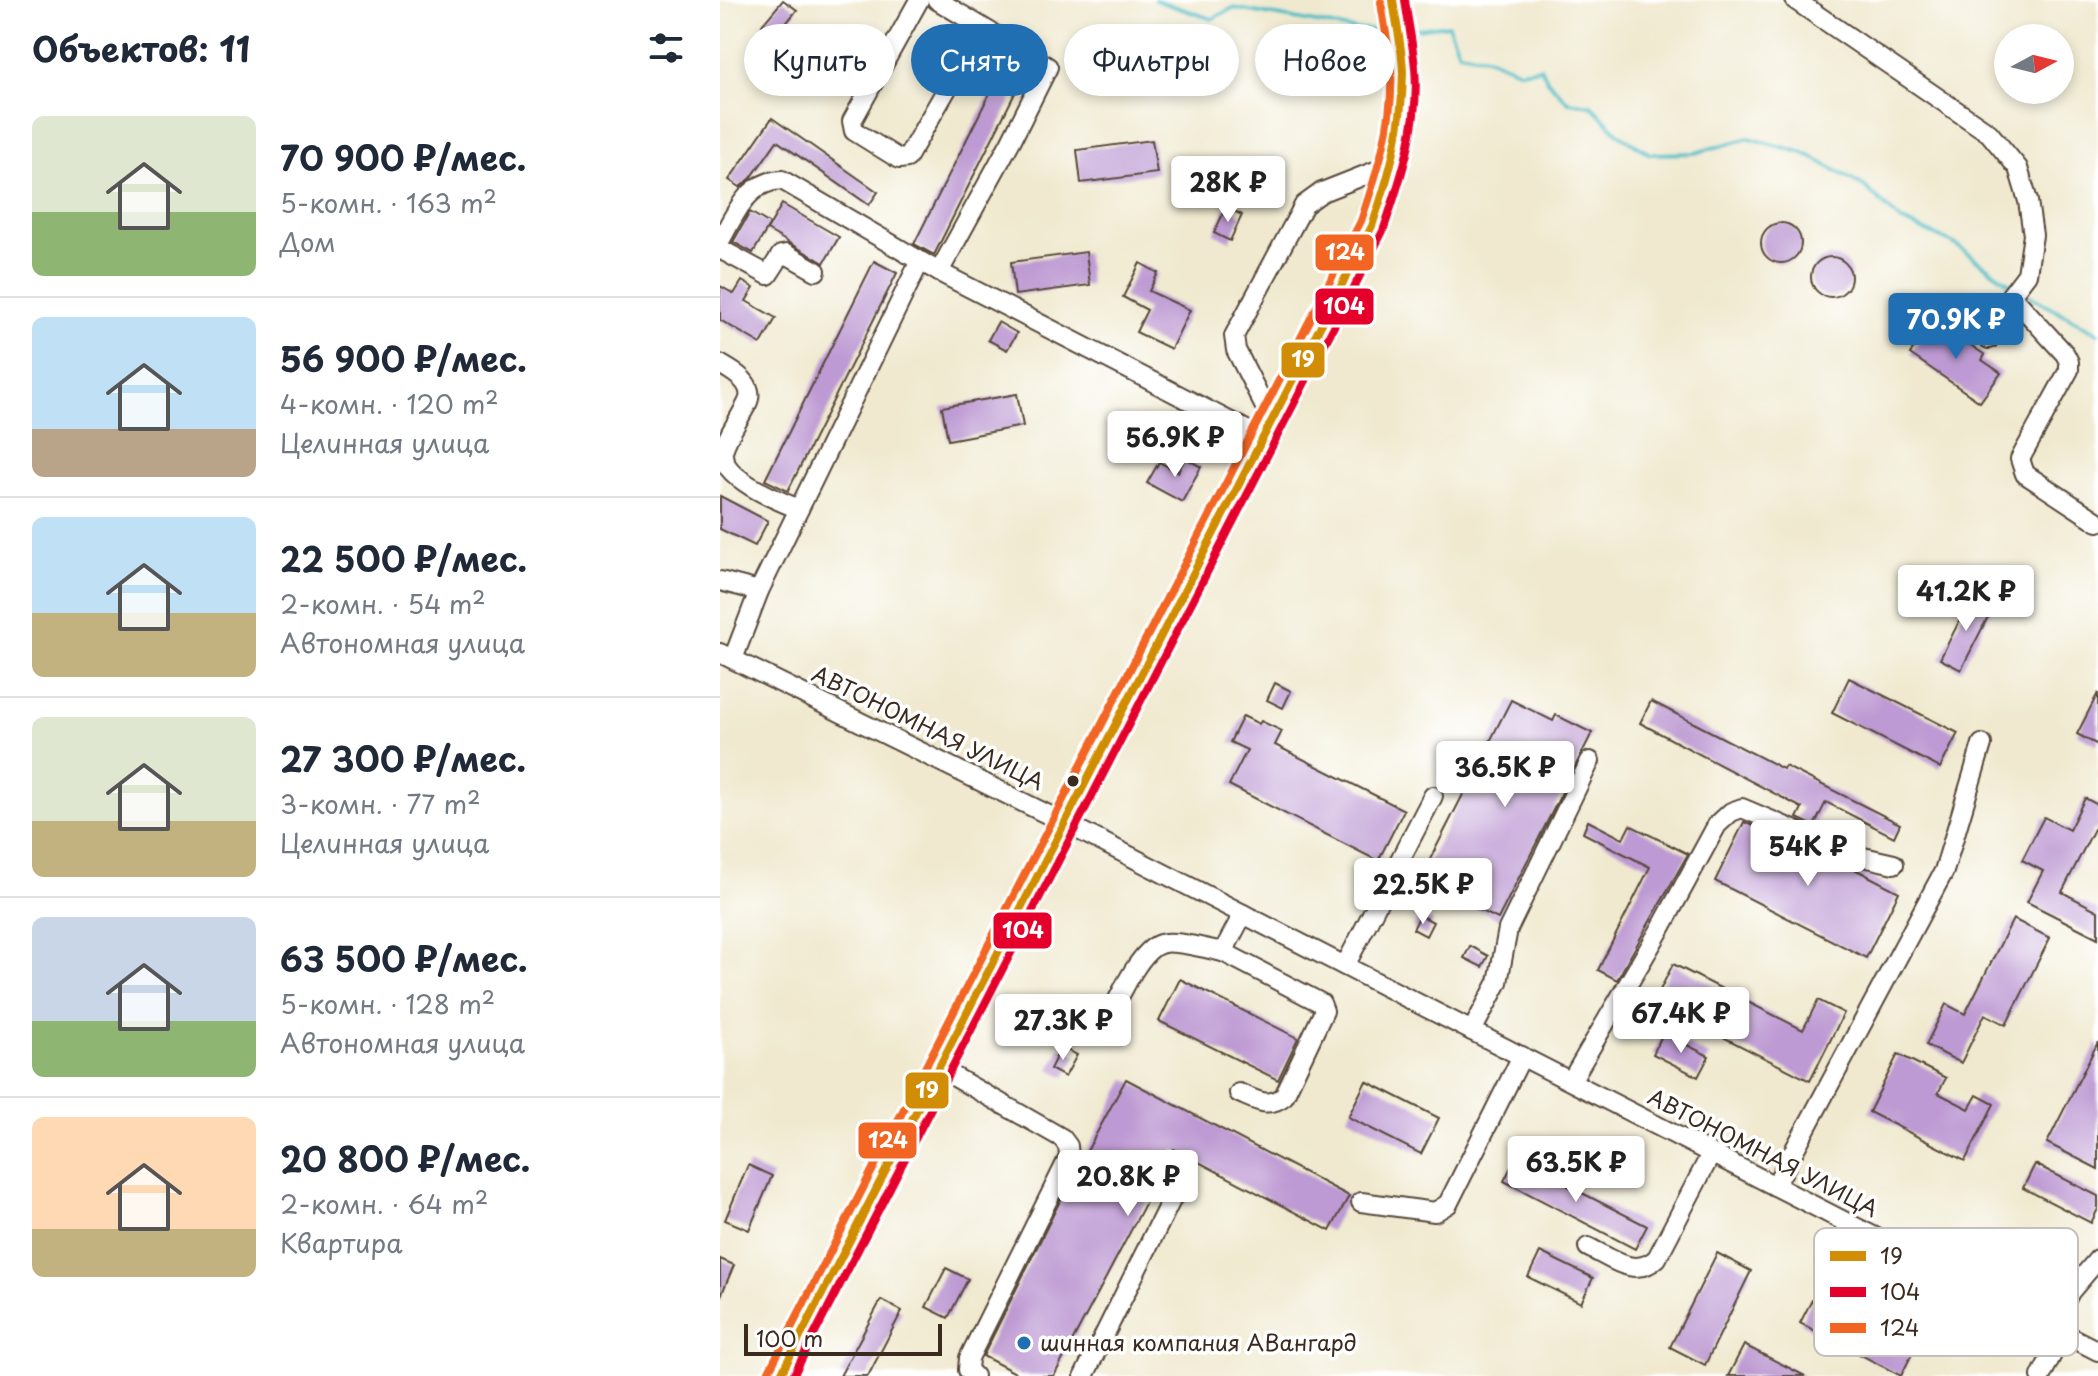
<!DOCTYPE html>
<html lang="ru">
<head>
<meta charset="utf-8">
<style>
  body { margin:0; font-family:"Playpen Sans",sans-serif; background:#f2f2f3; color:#1f2937; height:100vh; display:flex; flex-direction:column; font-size:30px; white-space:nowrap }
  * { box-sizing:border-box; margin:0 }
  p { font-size:26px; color:#747a83 }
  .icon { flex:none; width:44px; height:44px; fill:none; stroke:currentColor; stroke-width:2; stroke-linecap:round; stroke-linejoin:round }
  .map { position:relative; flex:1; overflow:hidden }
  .side { display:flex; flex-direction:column; background:#fff; width:720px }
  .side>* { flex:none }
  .banner { position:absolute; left:24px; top:24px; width:760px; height:72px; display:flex; gap:16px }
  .needle { width:52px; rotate:83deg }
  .fabs { position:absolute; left:1274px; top:24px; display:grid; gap:16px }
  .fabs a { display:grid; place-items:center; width:80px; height:80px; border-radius:50%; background:#fff; box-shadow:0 4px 12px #0003; font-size:40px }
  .scale { position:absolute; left:24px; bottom:20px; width:198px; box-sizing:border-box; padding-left:8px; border:4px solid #3b2a1e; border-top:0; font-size:22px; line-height:28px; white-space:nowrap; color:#3b2a1e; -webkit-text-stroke:6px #fff; paint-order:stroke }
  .price { position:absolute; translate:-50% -68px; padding:0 18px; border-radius:8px; background:#fff; color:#222; font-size:26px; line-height:52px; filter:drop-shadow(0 2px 4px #0008) }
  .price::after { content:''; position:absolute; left:50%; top:48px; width:24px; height:18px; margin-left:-12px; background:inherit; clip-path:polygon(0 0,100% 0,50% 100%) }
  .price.selected { background:#1f6fb2; color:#fff }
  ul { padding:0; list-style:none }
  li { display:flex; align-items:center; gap:24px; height:200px; padding:0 32px }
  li+li { border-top:2px solid #e0e1e3 }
  li span { display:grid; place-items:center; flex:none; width:224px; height:160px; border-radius:12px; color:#555 }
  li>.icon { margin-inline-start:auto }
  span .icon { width:96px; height:96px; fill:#fffc; stroke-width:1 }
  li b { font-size:34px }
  h2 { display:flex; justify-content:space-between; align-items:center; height:96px; padding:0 32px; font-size:34px }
  .chip { padding:0 28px; border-radius:36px; background:#fff; box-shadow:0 4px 12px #0003; font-size:28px; line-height:72px }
  .chip.selected { background:#1f6fb2; color:#fff }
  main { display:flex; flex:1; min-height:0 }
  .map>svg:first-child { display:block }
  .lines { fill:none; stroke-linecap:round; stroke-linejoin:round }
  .stream { stroke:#4ebcc6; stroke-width:4 }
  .building { fill:#bd9ad3 }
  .minor-casing { stroke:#564739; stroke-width:22 }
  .minor { stroke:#fff; stroke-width:18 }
  .bus-1-casing { stroke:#fff; stroke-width:14 }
  .bus-2-casing { stroke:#fff; stroke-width:14 }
  .bus-3-casing { stroke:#fff; stroke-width:14 }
  .bus-1 { stroke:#d18d06; stroke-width:8 }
  .bus-2 { stroke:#e4002b; stroke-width:8 }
  .bus-3 { stroke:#f26522; stroke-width:8 }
  .bus-dot { fill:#3b2a1e; stroke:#fff; stroke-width:3 }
  .poi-dot { fill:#1f6fb2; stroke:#fff; stroke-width:3 }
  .labels { text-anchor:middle; stroke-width:7; stroke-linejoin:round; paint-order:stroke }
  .street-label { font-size:22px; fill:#3b2a1e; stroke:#fff }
  .poi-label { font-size:22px; fill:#3b2a1e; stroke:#fff; text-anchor:start }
  .key { fill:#fff; stroke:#c4bfbc; stroke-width:2 }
  .key-label { font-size:22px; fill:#3b2a1e }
  .line-badge { stroke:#fff; stroke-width:3 }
  .badge-label { font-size:22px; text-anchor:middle; font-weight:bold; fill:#fff }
</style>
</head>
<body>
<main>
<section class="side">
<h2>Объектов: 11<svg class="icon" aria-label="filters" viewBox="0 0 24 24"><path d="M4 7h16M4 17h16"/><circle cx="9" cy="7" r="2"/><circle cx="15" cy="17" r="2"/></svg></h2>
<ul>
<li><span style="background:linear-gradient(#dfe7d0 60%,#8fb573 0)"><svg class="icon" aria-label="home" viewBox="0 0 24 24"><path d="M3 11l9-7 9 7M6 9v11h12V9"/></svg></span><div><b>70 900 ₽/мес.</b><p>5-комн. · 163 m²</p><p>Дом</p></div></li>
<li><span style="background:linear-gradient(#bfe0f5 70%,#b9a48a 0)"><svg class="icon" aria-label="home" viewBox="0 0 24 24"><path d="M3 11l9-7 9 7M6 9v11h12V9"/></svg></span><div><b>56 900 ₽/мес.</b><p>4-комн. · 120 m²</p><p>Целинная улица</p></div></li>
<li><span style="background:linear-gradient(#bfe0f5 60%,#c2b280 0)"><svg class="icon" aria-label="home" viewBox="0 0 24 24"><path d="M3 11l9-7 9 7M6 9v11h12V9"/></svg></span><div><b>22 500 ₽/мес.</b><p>2-комн. · 54 m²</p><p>Автономная улица</p></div></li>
<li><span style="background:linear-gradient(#dfe7d0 65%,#c2b280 0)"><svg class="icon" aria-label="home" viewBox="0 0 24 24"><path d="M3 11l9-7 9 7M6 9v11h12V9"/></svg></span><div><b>27 300 ₽/мес.</b><p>3-комн. · 77 m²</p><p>Целинная улица</p></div></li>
<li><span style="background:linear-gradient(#c9d6e8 65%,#8fb573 0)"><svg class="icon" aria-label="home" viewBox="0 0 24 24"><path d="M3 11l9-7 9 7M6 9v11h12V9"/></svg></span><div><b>63 500 ₽/мес.</b><p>5-комн. · 128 m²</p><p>Автономная улица</p></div></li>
<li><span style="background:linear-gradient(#ffd9b3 70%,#c2b280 0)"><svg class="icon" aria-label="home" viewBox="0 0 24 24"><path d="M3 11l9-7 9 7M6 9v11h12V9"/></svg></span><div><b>20 800 ₽/мес.</b><p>2-комн. · 64 m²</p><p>Квартира</p></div></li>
</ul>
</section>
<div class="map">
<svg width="1378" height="1376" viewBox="0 0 1378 1376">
  <rect width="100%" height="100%" fill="#fff"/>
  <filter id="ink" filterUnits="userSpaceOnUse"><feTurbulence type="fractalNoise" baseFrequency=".0125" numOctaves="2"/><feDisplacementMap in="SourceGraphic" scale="16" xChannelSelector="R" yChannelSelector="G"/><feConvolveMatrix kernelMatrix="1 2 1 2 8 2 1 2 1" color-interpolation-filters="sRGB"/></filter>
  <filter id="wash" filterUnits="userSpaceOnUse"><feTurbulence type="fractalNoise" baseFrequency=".006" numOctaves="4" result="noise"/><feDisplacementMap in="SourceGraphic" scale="32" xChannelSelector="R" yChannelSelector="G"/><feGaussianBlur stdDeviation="1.8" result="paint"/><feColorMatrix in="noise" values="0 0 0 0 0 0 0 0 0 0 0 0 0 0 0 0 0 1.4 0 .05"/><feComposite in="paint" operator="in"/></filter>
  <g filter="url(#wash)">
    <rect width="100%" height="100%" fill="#f0e9cf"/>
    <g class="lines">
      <g class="stream">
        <path d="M435 0 492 19 513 8 636 30 674 31"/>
        <path d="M682 31 728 25 739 52 766 57 800 71 821 68 828 81 848 102 871 105 900 135 930 154 975 153 1029 138 1084 153 1144 186 1180 220 1233 243 1292 285"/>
        <path d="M1299 290 1378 333"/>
      </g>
    </g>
    <g id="blocks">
      <g class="building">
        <path d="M63 0 77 10 56 36 42 25Z"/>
        <path d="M278 77 298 87 214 255 194 244Z"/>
        <path d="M52 118 158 192 149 205 57 141 31 178 20 187 9 180Z"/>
        <path d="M432 140 437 173 361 183 357 150Z"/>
        <path d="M62 204 119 237 104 263 47 230Z"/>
        <path d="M506 207 522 215 510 241 494 233Z"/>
        <path d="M30 212 50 224 33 253 13 242Z"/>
        <circle cx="1061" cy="243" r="20"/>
        <path d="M366 252 370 285 295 295 291 262Z"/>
        <circle cx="1111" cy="277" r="20"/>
        <path d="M154 261 177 273 68 491 45 480Z"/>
        <path d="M420 263 438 273 429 291 470 310 451 349 416 332 427 310 403 297Z"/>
        <path d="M22 281 34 288 26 301 56 318 41 344 0 320V286L14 294Z"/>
        <path d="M1214 320 1265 355 1262 360 1281 373 1260 402 1190 354Z"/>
        <path d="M278 322 297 333 287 350 268 340Z"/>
        <path d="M297 394 303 426 228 440 222 407Z"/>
        <path d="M465 458 481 467 462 502 427 483 439 462 458 472Z"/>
        <path d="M0 496 48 521 35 546 0 529Z"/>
        <path d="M1252 596 1273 607 1241 670 1220 659Z"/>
        <path d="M1129 678 1238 733 1220 768 1112 713Z"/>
        <path d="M555 683 571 691 563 708 547 700Z"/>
        <path d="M1378 693V745L1357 734Z"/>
        <path d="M791 700 833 721 836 715 872 733 778 919 699 881Z"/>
        <path d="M931 701 1063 769 1065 766 1180 824 1174 837 1106 802 1094 826 1077 818 1082 808 920 723Z"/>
        <path d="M523 716 539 724 541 721 562 731 555 745 684 810 658 861 509 785 527 750 510 742Z"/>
        <path d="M1365 798 1378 805V831L1374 829 1342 892 1378 911V938L1307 902 1323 871 1302 860 1324 817 1349 830Z"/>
        <path d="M868 821 903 839 910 825 968 854 897 980 878 970 930 867 863 833Z"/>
        <path d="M1024 822 1129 866 1179 892 1146 958 995 881Z"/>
        <path d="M700 915 713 922 706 936 693 929Z"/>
        <path d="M1293 919 1330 938 1286 1025 1265 1014 1241 1063 1206 1045 1226 1004 1245 1014Z"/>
        <path d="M750 946 768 956 762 967 744 958Z"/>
        <path d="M953 964 1083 1030 1098 1000 1124 1013 1090 1081 934 1002Z"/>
        <path d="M460 979 578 1038 558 1080 439 1021Z"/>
        <path d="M943 1033 989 1056 978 1077 933 1054Z"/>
        <path d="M1378 1042V1169L1327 1143Z"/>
        <path d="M341 1047 357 1055 345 1077 330 1069Z"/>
        <path d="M1178 1054 1226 1078 1218 1093 1249 1109 1257 1095 1274 1104 1245 1161 1149 1112Z"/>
        <path d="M406 1079 629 1196 610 1231 454 1149 334 1376H301L263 1356 341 1199Z"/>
        <path d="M646 1081 719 1118 701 1154 628 1117Z"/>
        <path d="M795 1159 927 1226 915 1249 784 1181Z"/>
        <path d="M1315 1164 1378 1196V1209L1371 1223 1303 1188Z"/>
        <path d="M28 1165 52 1176 29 1230 5 1220Z"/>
        <path d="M820 1252 873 1278 861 1303 808 1277Z"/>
        <path d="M997 1253 1031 1271 985 1365 950 1347Z"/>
        <path d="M0 1259 14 1265 0 1298Z"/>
        <path d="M226 1268 248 1279 228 1318 206 1307Z"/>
        <path d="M1096 1292 1196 1346 1181 1376 1080 1323Z"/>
        <path d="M161 1300 182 1311 148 1376H120Z"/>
        <path d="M1024 1345 1085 1376H1008Z"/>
      </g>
    </g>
  </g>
  <g filter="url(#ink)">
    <use href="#blocks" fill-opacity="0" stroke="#564739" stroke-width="2"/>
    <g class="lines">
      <g class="minor-casing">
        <g id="minor">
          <path d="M199 0 132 121 134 131 179 159 187 158 262 28"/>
          <path d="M217 0 328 67 291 141 219 272"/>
          <path d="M1075 0 1269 133 1298 168 1308 201 1313 235 1307 274 1291 295 1269 339"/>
          <path d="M0 241C15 215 27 181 62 180L219 272 544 439"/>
          <path d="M0 249 48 275 61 255 66 254 96 271"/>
          <path d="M1291 295 1345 354 1349 362V370L1300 459 1305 474 1378 522"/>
          <path d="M0 364C10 370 24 377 28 388 32 397 27 404 23 411 17 423 6 438 3 451 0 478 59 501 79 509"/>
          <path d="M552 421 516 350 514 336 584 205 602 192 673 164"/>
          <path d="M0 581 39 591"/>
          <path d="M0 653 345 823 1378 1351"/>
          <path d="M13 659 39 591 200 261"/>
          <path d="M503 952 601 1003 604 1011 564 1096C548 1109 536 1100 519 1093"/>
          <path d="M625 966 713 796"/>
          <path d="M386 1023C397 1003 418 951 440 944 452 939 488 949 503 952L523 914"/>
          <path d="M752 1031 778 982 788 929 870 761"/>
          <path d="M219 1068 342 1138 348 1146 349 1157 249 1358 248 1370 254 1376"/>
          <path d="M851 1081 941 928 997 825 1011 812 1022 808 1130 854 1174 864"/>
          <path d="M1055 1186 1224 871 1262 744"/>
          <path d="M641 1202 715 1212 728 1204 802 1056"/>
          <path d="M868 1247C891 1258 915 1279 937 1258L991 1154"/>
          <path d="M60 1376 652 226 673 164 680 117 683 71 673 0"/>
          <path d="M364 1376 455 1192"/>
          <path d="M1321 1376 1343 1333 1341 1309 1350 1292 1378 1259"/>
        </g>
      </g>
      <use href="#minor" class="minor"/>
      <g class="bus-1-casing">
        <path id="bus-1" d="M60 1376 652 226C670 174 682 130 683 74 683 50 676 24 673 0"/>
      </g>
      <g class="bus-2-casing">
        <path id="bus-2" d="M73 1376 663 231C681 179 700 123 695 68 693 45 688 22 685 0"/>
      </g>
      <g class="bus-3-casing">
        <path id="bus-3" d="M49 1371 641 221C657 173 674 122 671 70 669 47 664 24 661 2"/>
      </g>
      <use href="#bus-1" class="bus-1"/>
      <use href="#bus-2" class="bus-2"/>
      <use href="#bus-3" class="bus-3"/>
    </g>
  </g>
  <circle class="bus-dot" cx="353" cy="781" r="7"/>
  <circle class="poi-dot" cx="304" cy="1343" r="8"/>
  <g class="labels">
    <g class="street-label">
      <text transform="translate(208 728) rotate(26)" y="8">АВТОНОМНАЯ УЛИЦА</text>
      <text transform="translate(1043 1153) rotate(27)" y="8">АВТОНОМНАЯ УЛИЦА</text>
    </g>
    <g class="poi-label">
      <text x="320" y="1351">шинная компания АВангард</text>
    </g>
  </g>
  <rect x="1094" y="1228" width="264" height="128" rx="12" class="key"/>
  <rect x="1110" y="1251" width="36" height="10" fill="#d18d06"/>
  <rect x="1110" y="1287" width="36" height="10" fill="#e4002b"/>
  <rect x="1110" y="1323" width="36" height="10" fill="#f26522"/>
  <g class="key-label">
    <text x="1160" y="1264">19</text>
    <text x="1160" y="1300">104</text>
    <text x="1160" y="1336">124</text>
  </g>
  <g class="line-badge">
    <rect x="594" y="233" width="61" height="39" rx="8" fill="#f26522"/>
    <rect x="594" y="287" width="61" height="39" rx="8" fill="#e4002b"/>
    <rect x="560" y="341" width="46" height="38" rx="8" fill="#d18d06"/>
    <rect x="272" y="911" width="61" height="39" rx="8" fill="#e4002b"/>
    <rect x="184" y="1071" width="46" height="39" rx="8" fill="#d18d06"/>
    <rect x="137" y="1121" width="61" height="39" rx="8" fill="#f26522"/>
  </g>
  <g class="badge-label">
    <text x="625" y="260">124</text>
    <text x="624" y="314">104</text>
    <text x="583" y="367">19</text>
    <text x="303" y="938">104</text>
    <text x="207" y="1098">19</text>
    <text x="168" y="1148">124</text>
  </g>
</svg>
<div class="fabs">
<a><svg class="needle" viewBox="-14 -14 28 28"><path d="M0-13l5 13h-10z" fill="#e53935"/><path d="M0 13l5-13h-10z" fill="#747a83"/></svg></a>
</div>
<div class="scale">100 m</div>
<b class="price" style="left:508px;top:224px">28K ₽</b>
<b class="price selected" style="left:1236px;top:361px">70.9K ₽</b>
<b class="price" style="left:455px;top:479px">56.9K ₽</b>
<b class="price" style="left:1246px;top:633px">41.2K ₽</b>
<b class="price" style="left:785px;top:809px">36.5K ₽</b>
<b class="price" style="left:1088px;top:888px">54K ₽</b>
<b class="price" style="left:703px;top:926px">22.5K ₽</b>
<b class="price" style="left:961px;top:1055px">67.4K ₽</b>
<b class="price" style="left:343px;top:1062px">27.3K ₽</b>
<b class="price" style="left:856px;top:1204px">63.5K ₽</b>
<b class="price" style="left:408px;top:1218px">20.8K ₽</b>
<div class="banner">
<a class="chip">Купить</a>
<a class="chip selected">Снять</a>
<a class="chip">Фильтры</a>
<a class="chip">Новое</a>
</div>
</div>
</main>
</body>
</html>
